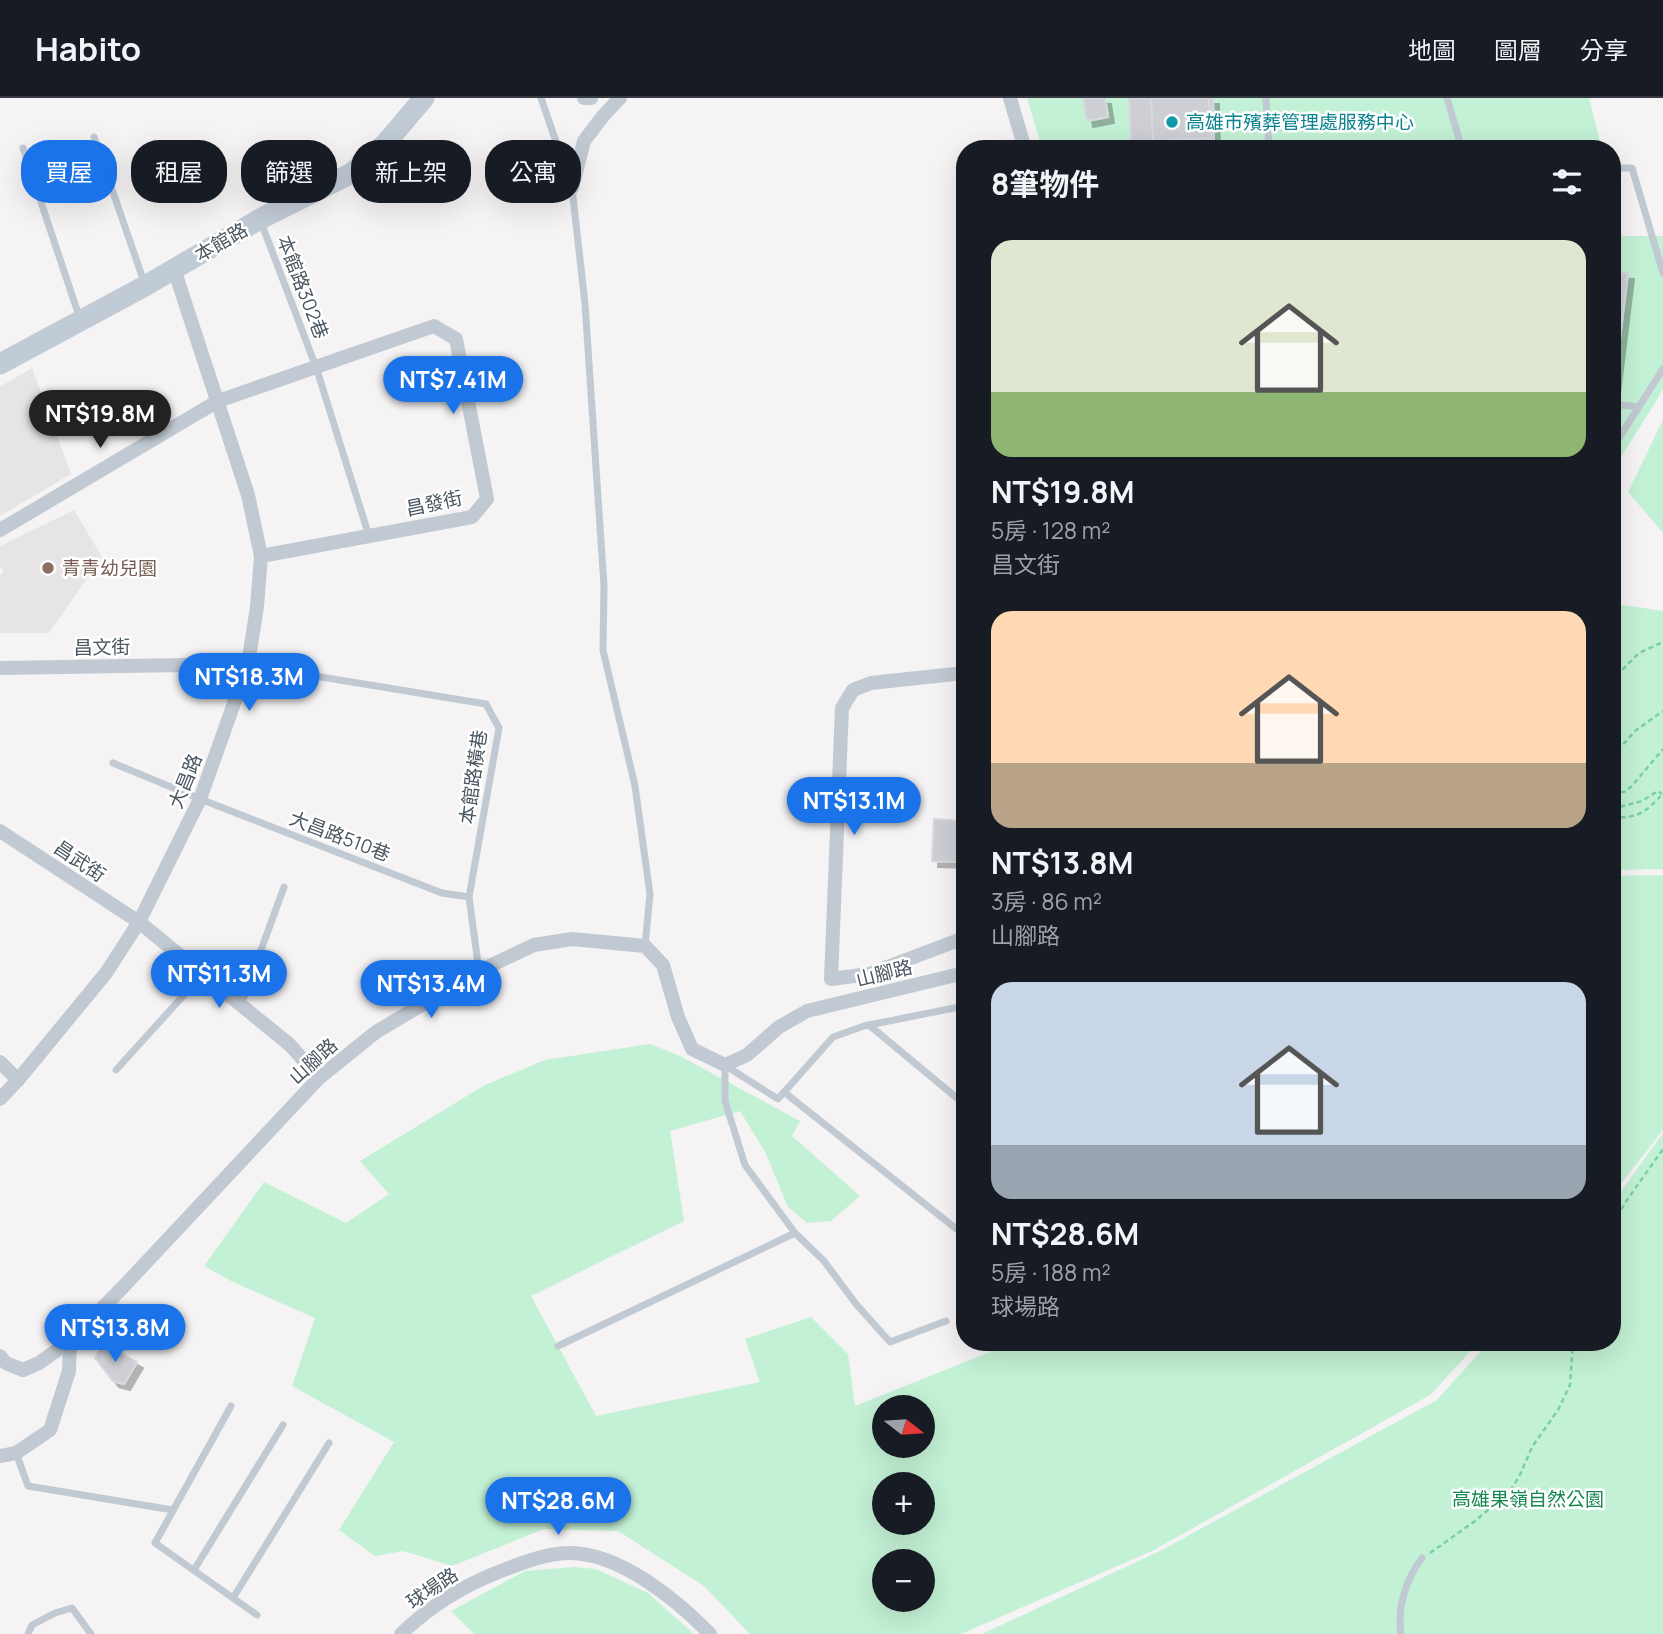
<!DOCTYPE html>
<html lang="zh-TW">
<head>
<meta charset="utf-8">
<style>
  body { margin:0; font-family:Manrope,"Noto Sans TC",sans-serif; background:#20242c; color:#f1f3f6; height:100vh; display:flex; flex-direction:column; font-size:26px; white-space:nowrap }
  * { box-sizing:border-box; margin:0 }
  p { font-size:23px; color:#9ea1a6 }
  .icon { flex:none; width:38px; height:38px; fill:none; stroke:currentColor; stroke-width:2; stroke-linecap:round; stroke-linejoin:round }
  .map { position:relative; flex:1; overflow:hidden }
  .panel { position:absolute; left:956px; top:42px; width:665px; height:1211px; display:flex; flex-direction:column; background:#171b24; border-radius:28px; box-shadow:0 7px 28px #0002 }
  .panel>* { flex:none }
  .top-card { position:absolute; left:21px; top:42px; width:665px; height:63px; display:flex; gap:14px }
  .needle { width:46px; rotate:107deg }
  .tools { position:absolute; left:872px; top:1297px; display:grid; gap:14px }
  .tools a { display:grid; place-items:center; width:63px; height:63px; border-radius:50%; background:#171b24; box-shadow:0 7px 28px #0002; font-size:35px }
  .price { position:absolute; translate:-50% -60px; padding:0 16px; border-radius:24px; background:#1a73e8; color:#fff; font-size:23px; line-height:46px; filter:drop-shadow(0 2px 4px #0008) }
  .price::after { content:''; position:absolute; left:50%; top:42px; width:21px; height:16px; margin-left:-10px; background:inherit; clip-path:polygon(0 0,100% 0,50% 100%) }
  .price.current { background:#222; color:#fff }
  ul { padding:0; list-style:none }
  li { display:grid; align-content:center; gap:14px; height:371px; padding:0 35px }
  li span { display:grid; place-items:center; height:217px; border-radius:21px; color:#555 }
  li>.icon { margin-inline-start:auto }
  span .icon { width:126px; height:126px; fill:#fffc; stroke-width:1 }
  li b { font-size:30px }
  h2 { display:flex; justify-content:space-between; align-items:center; height:84px; padding:0 35px; font-size:30px }
  .pill { padding:0 24px; border-radius:28px; background:#171b24; box-shadow:0 7px 28px #0002; font-size:24px; line-height:63px }
  .pill.current { background:#1a73e8; color:#fff }
  header { display:flex; align-items:center; gap:42px; box-sizing:border-box; height:98px; padding:0 35px; background:#171b24; border-bottom:2px solid #363941 }
  header strong { font-size:33px }
  nav { display:flex; gap:38px; margin-inline-start:auto; font-size:24px }
  .map>svg:first-child { display:block }
  .education { fill:#e6e4e5 }
  .green { fill:#c3f1d5; fill-rule:evenodd }
  .building { fill:#cdcfd5; stroke:#d7d9de; stroke-width:2; filter:url(#shadow) }
  .lines { fill:none; stroke-linecap:round; stroke-linejoin:round }
  .path { stroke:#7ad0a6; stroke-width:2.5; stroke-dasharray:5 3.5; stroke-linecap:butt }
  .lane { stroke:#c1cad2; stroke-width:7 }
  .street { stroke:#c1cad2; stroke-width:14 }
  .secondary { stroke:#c1cbd6; stroke-width:21 }
  .culture-dot { fill:#0f9aa8; stroke:#fff; stroke-width:2.5 }
  .education-dot { fill:#8d6e63; stroke:#fff; stroke-width:2.5 }
  .labels { text-anchor:middle; stroke-width:5; stroke-linejoin:round; paint-order:stroke }
  .culture-label { font-size:19px; fill:#0d838f; stroke:#fff; text-anchor:start }
  .street-label { font-size:19px; fill:#4a5661; stroke:#fff }
  .education-label { font-size:19px; fill:#785e54; stroke:#fff; text-anchor:start }
  .park-label { font-size:19px; fill:#17864f; stroke:#fff }
</style>
</head>
<body>
<header>
<strong>Habito</strong>
<nav><a>地圖</a><a>圖層</a><a>分享</a></nav>
</header>
<div class="map">
<svg width="1663" height="1536" viewBox="0 0 1663 1536">
  <defs>
    <filter id="shadow"><feDropShadow dx="6" dy="6" stdDeviation="0" flood-color="#0004"/></filter>
  </defs>
  <rect width="100%" height="100%" fill="#f5f3f3"/>
  <g class="education">
    <path d="M32 270 71 376 0 418V289Z"/>
    <path d="M74 412 102 459 49 535H0V477L3 474 0 467V448Z"/>
  </g>
  <g class="green">
    <path d="M1027 0H1589L1602 51H1042Z"/>
    <path d="M1612 91 1622 138H1663V290L1660 297 1612 373Z"/>
    <path d="M1663 322V435L1628 394Z"/>
    <path d="M1617 506 1663 513V771L1612 772V512Z"/>
    <path d="M1663 777V1032L1612 1097V778Z"/>
    <path d="M650 946 678 957 800 1023 792 1038 860 1098 831 1123 807 1125 788 1109 765 1054 740 1013 670 1033 684 1123 531 1198 596 1318 760 1284 745 1241 811 1219 848 1256 855 1308 990 1254 986 1244H1479L1430 1297 1154 1452 961 1536H750L704 1488 618 1433 544 1431 452 1468 403 1453 375 1458 339 1432 394 1344 292 1288 315 1220 233 1184 204 1168 264 1084 346 1125 389 1096 360 1063 485 987 545 962ZM884 1309H922V1348H884ZM884 1386H922V1424H884ZM884 1463H922V1502H884Z"/>
    <path d="M1663 1035V1536H982L1162 1452 1437 1302 1489 1244H1612V1106Z"/>
    <path d="M573 1469 596 1471 648 1495 694 1536H474L451 1513 525 1473Z"/>
  </g>
  <g class="building">
    <path d="M1083 0H1105L1108 19 1087 23Z"/>
    <path d="M1129 0H1213L1214 49 1131 51Z"/>
    <path d="M1151 0H1209L1211 40 1153 43Z"/>
    <path d="M1612 174 1628 175 1613 298H1612Z"/>
    <path d="M934 721 964 723V764L932 763Z"/>
    <path d="M103 1245 137 1264 124 1286 113 1283 95 1260Z"/>
  </g>
  <g class="lines">
    <g class="path">
      <path d="M1612 585 1618 576 1639 555 1663 544"/>
      <path d="M1612 659 1635 633 1663 613"/>
      <path d="M1612 694H1624L1632 688 1663 651"/>
      <path d="M1612 711 1642 703 1658 693 1662 696"/>
      <path d="M1612 719C1637 721 1647 714 1663 695"/>
      <path d="M1612 1126 1627 1102 1663 1051"/>
      <path d="M1430 1455 1475 1423 1509 1394 1519 1379 1532 1349 1558 1312 1570 1287 1573 1244"/>
    </g>
    <g class="lane">
      <path d="M541 0 572 90 585 206 604 488 603 552 635 688 650 796 645 848"/>
      <path d="M1266 0 1269 51"/>
      <path d="M1447 0 1462 51"/>
      <path d="M94 39 144 184"/>
      <path d="M23 50 80 221"/>
      <path d="M1612 70H1632L1663 175"/>
      <path d="M261 124 316 269 369 438"/>
      <path d="M1612 306 1639 309"/>
      <path d="M1612 351 1663 271"/>
      <path d="M248 567 486 606 499 630 469 799 479 873"/>
      <path d="M113 665 200 701 442 795 469 799"/>
      <path d="M241 907 284 789"/>
      <path d="M869 927 964 1006"/>
      <path d="M726 968 778 1001 833 939 864 928 964 908"/>
      <path d="M116 972 202 877"/>
      <path d="M784 994 964 1137"/>
      <path d="M795 1135 824 1163 856 1206 890 1244 946 1223"/>
      <path d="M558 1248 795 1135 745 1067 725 1003V967"/>
      <path d="M231 1308 155 1445 257 1517"/>
      <path d="M16 1355 28 1388 173 1412"/>
      <path d="M194 1472 283 1327"/>
      <path d="M233 1500 329 1345"/>
      <path d="M28 1536 32 1527 55 1515 72 1510 91 1536"/>
      <path d="M1401 1536C1397 1509 1406 1481 1422 1460"/>
    </g>
    <g class="street">
      <path d="M584 0H591"/>
      <path d="M1010 0 1025 51"/>
      <path d="M572 90 584 43 603 18 620 0"/>
      <path d="M0 432 218 303 434 228 456 241 487 401 472 419 261 458"/>
      <path d="M0 570 248 566"/>
      <path d="M964 575 871 585 853 592 842 610 831 881 869 876 964 840"/>
      <path d="M0 733 139 824 290 947 319 980"/>
      <path d="M0 964 18 982"/>
      <path d="M0 1001 18 982 106 875 139 824 200 701 248 566 257 509 261 458 248 397 174 171"/>
      <path d="M0 1258 6 1265 23 1272 39 1265 70 1243"/>
      <path d="M0 1358 16 1355 50 1332 69 1273 70 1243 124 1188 319 980 376 934 479 873 534 847 572 841 645 848 663 867 678 919 692 951 725 967 747 957 779 929 807 913 964 875"/>
      <path d="M401 1536C428 1510 461 1489 496 1475 516 1467 546 1455 568 1455 619 1454 677 1502 710 1536"/>
    </g>
    <path class="secondary" d="M0 266 145 188 260 121 352 75 385 46 424 0"/>
  </g>
  <circle class="culture-dot" cx="1172" cy="24" r="7"/>
  <circle class="education-dot" cx="48" cy="470" r="7"/>
  <g class="labels">
    <g class="culture-label">
      <text x="1186" y="31">高雄市殯葬管理處服務中心</text>
    </g>
    <g class="street-label">
      <text transform="translate(221 144) rotate(-30)" y="7">本館路</text>
      <text transform="translate(303 189) rotate(69)" y="7">本館路302巷</text>
      <text transform="translate(434 405) rotate(-12)" y="7">昌發街</text>
      <text transform="translate(102 549) rotate(-1)" y="7">昌文街</text>
      <text transform="translate(473 679) rotate(-82)" y="7">本館路橫巷</text>
      <text transform="translate(185 683) rotate(-68)" y="7">大昌路</text>
      <text transform="translate(340 738) rotate(21)" y="7">大昌路510巷</text>
      <text transform="translate(80 763) rotate(34)" y="7">昌武街</text>
      <text transform="translate(884 875) rotate(-14)" y="7">山腳路</text>
      <text transform="translate(313 963) rotate(-42)" y="7">山腳路</text>
      <text transform="translate(432 1490) rotate(-34)" y="7">球場路</text>
    </g>
    <g class="education-label">
      <text x="62" y="477">青青幼兒園</text>
    </g>
    <g class="park-label">
      <text x="1528" y="1408">高雄果嶺自然公園</text>
    </g>
  </g>
</svg>
<div class="tools">
<a><svg class="needle" viewBox="-14 -14 28 28"><path d="M0-13l5 13h-10z" fill="#e53935"/><path d="M0 13l5-13h-10z" fill="#9ea1a6"/></svg></a>
<a>+</a>
<a>−</a>
</div>
<b class="price" style="left:453px;top:318px">NT$7.41M</b>
<b class="price current" style="left:100px;top:352px">NT$19.8M</b>
<b class="price" style="left:249px;top:615px">NT$18.3M</b>
<b class="price" style="left:854px;top:739px">NT$13.1M</b>
<b class="price" style="left:219px;top:912px">NT$11.3M</b>
<b class="price" style="left:431px;top:922px">NT$13.4M</b>
<b class="price" style="left:115px;top:1266px">NT$13.8M</b>
<b class="price" style="left:558px;top:1439px">NT$28.6M</b>
<div class="top-card">
<a class="pill current">買屋</a>
<a class="pill">租屋</a>
<a class="pill">篩選</a>
<a class="pill">新上架</a>
<a class="pill">公寓</a>
</div>
<section class="panel">
<h2>8筆物件<svg class="icon" aria-label="filters" viewBox="0 0 24 24"><path d="M4 7h16M4 17h16"/><circle cx="9" cy="7" r="2"/><circle cx="15" cy="17" r="2"/></svg></h2>
<ul>
<li><span style="background:linear-gradient(#dfe7d0 70%,#8fb573 0)"><svg class="icon" aria-label="home" viewBox="0 0 24 24"><path d="M3 11l9-7 9 7M6 9v11h12V9"/></svg></span><div><b>NT$19.8M</b><p>5房 · 128 m²</p><p>昌文街</p></div></li>
<li><span style="background:linear-gradient(#ffd9b3 70%,#b9a48a 0)"><svg class="icon" aria-label="home" viewBox="0 0 24 24"><path d="M3 11l9-7 9 7M6 9v11h12V9"/></svg></span><div><b>NT$13.8M</b><p>3房 · 86 m²</p><p>山腳路</p></div></li>
<li><span style="background:linear-gradient(#c9d6e8 75%,#9aa5b1 0)"><svg class="icon" aria-label="home" viewBox="0 0 24 24"><path d="M3 11l9-7 9 7M6 9v11h12V9"/></svg></span><div><b>NT$28.6M</b><p>5房 · 188 m²</p><p>球場路</p></div></li>
</ul>
</section>
</div>
</body>
</html>
